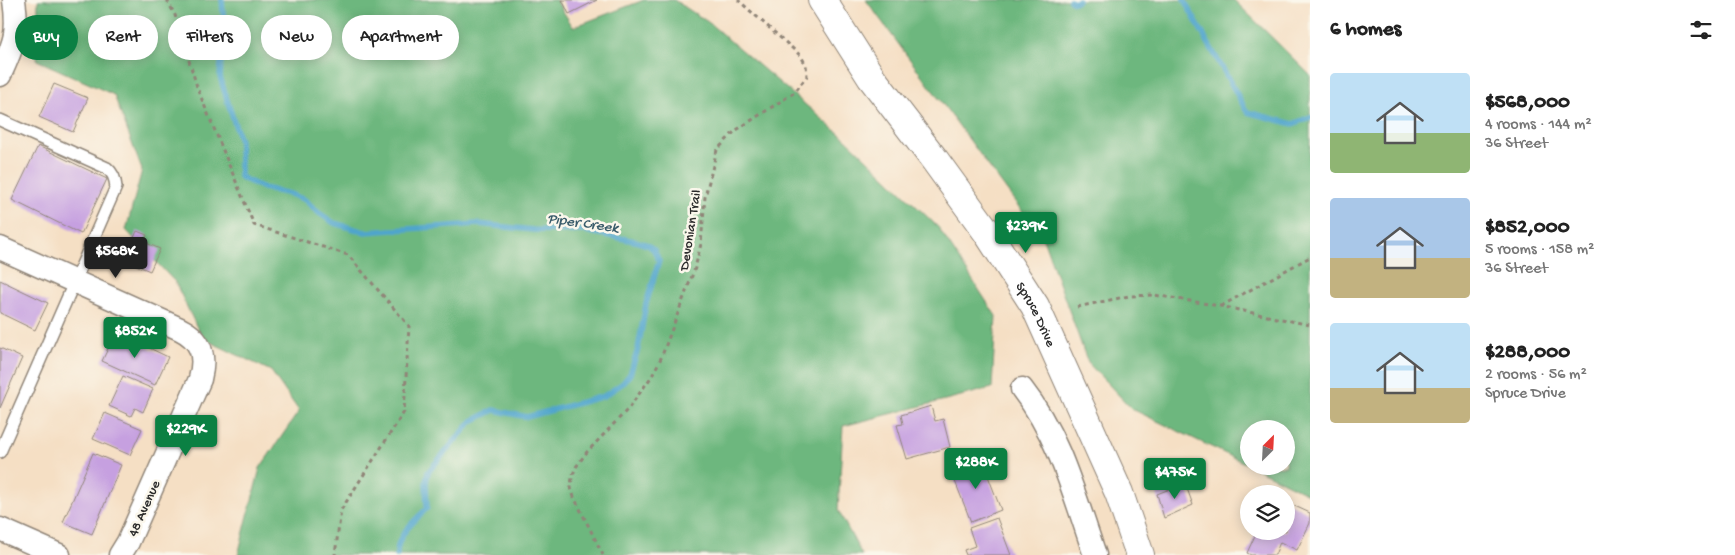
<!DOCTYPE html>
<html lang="en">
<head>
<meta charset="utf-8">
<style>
  body { margin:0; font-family:"Gochi Hand",sans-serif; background:#f2f2f2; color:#222; height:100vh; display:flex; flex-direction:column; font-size:19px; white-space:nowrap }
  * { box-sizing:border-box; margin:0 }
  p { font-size:16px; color:#767676 }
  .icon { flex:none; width:28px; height:28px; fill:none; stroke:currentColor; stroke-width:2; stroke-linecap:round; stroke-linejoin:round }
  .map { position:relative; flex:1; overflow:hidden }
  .sheet { display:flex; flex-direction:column; background:#fff; width:425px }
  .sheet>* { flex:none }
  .hud { position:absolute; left:15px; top:15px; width:475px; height:45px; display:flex; gap:10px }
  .needle { width:32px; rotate:24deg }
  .tools { position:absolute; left:1240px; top:420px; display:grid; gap:10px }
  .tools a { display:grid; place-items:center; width:55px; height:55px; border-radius:50%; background:#fff; box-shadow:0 2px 12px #0003; font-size:25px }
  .price { position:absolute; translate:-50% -42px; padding:0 11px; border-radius:5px; background:#0b8043; color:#fff; font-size:16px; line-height:32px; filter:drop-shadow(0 1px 2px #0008) }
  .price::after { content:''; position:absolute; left:50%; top:30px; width:15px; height:11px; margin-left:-8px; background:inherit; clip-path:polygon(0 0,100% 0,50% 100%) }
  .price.current { background:#222; color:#fff }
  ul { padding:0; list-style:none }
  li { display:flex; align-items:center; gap:15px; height:125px; padding:0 20px }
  li span { display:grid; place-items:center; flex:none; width:140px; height:100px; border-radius:5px; color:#555 }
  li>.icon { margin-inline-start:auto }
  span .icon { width:60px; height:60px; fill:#fffc; stroke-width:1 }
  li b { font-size:21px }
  h2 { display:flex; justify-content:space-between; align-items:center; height:60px; padding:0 20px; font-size:21px }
  .chip { padding:0 18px; border-radius:22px; background:#fff; box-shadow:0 2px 12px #0003; font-size:18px; line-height:45px }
  .chip.current { background:#0b8043; color:#fff }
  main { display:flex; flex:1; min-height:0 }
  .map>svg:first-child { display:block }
  .forest { fill:#6db77e; stroke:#4c7154 }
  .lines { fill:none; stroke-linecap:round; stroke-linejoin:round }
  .stream { stroke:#50a5cc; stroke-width:5.5 }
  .building { fill:#c6a0e0 }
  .service-casing { stroke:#908578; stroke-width:14 }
  .minor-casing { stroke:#908578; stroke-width:25 }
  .tertiary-casing { stroke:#908578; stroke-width:30 }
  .path { stroke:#908578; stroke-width:3; stroke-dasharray:4 4; stroke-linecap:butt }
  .service { stroke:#fff; stroke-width:11 }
  .minor { stroke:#fff; stroke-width:22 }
  .tertiary { stroke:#fff; stroke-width:28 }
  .labels { text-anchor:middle; stroke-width:5; stroke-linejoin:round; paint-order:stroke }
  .street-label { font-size:14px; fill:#2b2b2b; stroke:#fbf7ec }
  .water-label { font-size:15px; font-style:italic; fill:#3a5c6b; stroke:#fbf7ec }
</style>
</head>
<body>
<main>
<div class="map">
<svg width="1310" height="555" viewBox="0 0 1310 555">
  <rect width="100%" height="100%" fill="#fbf7ec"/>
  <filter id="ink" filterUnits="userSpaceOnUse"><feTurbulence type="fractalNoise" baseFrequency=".02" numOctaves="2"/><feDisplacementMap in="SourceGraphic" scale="10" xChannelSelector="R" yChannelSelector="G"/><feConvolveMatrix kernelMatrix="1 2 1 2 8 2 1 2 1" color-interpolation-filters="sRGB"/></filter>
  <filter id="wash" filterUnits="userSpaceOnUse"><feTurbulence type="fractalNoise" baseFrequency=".0096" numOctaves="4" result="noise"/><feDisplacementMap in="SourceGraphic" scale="20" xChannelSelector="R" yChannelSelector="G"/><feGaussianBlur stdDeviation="1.12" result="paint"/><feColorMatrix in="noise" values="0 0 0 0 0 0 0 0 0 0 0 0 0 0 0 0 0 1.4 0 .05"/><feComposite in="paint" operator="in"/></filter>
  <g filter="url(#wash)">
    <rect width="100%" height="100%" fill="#f5dfc4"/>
    <g class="forest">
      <path d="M38 0H556L573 27 644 0H674L708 22 847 140 938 227 996 316 992 388 843 426 838 510 862 555H238L260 468 299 411 271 371 202 338 175 282 126 230 142 170 114 95 37 60Z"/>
      <path d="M866 0H1234L1310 75V495L1251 466H1286V429H1249V465L1132 409 1088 363 1044 241Z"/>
    </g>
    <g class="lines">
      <g class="stream">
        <path d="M222 0 224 23 220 77 240 141V177L263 188 290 194 305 200 319 213 334 223 365 232 478 224 533 230 585 231 635 241 648 245 654 250 659 261 646 304 638 349 630 374 623 383 604 396 527 417 494 410 472 421 428 472 426 483 427 508C414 522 396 535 397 555"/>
        <path d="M1070 0 1074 2 1078 0"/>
        <path d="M1184 0 1247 112 1293 124 1310 117"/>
      </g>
    </g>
    <g id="blocks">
      <g class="building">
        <path d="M562 0H597L569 14Z"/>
        <path d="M54 84 88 98 73 132 39 117Z"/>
        <path d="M38 146 107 179 81 234 12 200Z"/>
        <path d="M137 231 147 235 144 242 160 249 150 271 124 260Z"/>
        <path d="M0 280 48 303 35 330 0 313Z"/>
        <path d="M116 332 168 357 155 385 102 361Z"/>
        <path d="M0 348 22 358 0 408Z"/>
        <path d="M123 376 153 389 143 412 135 408 131 416 109 406Z"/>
        <path d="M931 406 935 421 943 419 950 447 907 459 897 425 903 424 901 415Z"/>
        <path d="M105 413 142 429 130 455 93 439Z"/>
        <path d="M93 453 121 465 92 534 63 522Z"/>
        <path d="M980 455 1001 510 971 522 953 476 963 472 960 463Z"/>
        <path d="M1185 483 1193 505 1164 518 1157 494Z"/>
        <path d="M1286 502 1310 513V523L1297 550 1280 542 1275 555H1251L1247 553 1257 531H1286Z"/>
        <path d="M997 518 1011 555H966L964 550 975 546 969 528Z"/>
      </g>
    </g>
  </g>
  <g filter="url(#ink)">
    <use href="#blocks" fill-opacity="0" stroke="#908578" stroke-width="1"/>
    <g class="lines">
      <g class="service-casing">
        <path id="service" d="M0 120 107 168C113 173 115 178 116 187L0 452"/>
      </g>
      <g class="minor-casing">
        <g id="minor">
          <path d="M0 75C14 43 19 35 14 0"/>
          <path d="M0 248 180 329C202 340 206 356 200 379L128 542 120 555"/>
          <path d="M1022 389C1060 437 1075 498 1095 555"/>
          <path d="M0 529 59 555"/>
        </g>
      </g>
      <g class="tertiary-casing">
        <g id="tertiary">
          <path id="s1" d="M822 0 871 77 934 159 987 232 1035 306 1119 493 1140 555"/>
        </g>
      </g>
      <g class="path">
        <path d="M167 0 175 15 198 90 254 225 348 255 409 326 404 412 341 510 335 555"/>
        <path d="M1221 306 1310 257"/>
        <path d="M1077 307 1129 296 1154 295 1220 306 1310 325"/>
        <path d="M603 555 574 497 571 488 572 477 576 467 587 452 628 409 652 376 661 358 695 268 701 244 705 197 717 150 735 131 795 92 807 76 806 65 801 56 738 0"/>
      </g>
      <use href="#service" class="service"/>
      <use href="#minor" class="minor"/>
      <use href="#tertiary" class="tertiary"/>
    </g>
  </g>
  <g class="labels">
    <g class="street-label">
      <text transform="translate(689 230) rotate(-81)" y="5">Devonian Trail</text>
      <text dy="5" stroke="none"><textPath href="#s1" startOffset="381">Spruce Drive</textPath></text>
      <text transform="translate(143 508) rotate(-66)" y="5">48 Avenue</text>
    </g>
    <g class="water-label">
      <text transform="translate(583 222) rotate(8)" y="5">Piper Creek</text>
    </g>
  </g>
</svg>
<div class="tools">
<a><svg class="needle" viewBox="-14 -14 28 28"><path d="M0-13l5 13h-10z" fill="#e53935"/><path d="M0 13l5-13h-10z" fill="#767676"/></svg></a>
<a><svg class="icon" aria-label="layers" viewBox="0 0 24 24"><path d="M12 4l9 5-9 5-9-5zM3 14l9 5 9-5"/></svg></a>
</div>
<b class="price" style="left:1026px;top:254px">$239K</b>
<b class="price current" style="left:116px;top:279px">$568K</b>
<b class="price" style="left:135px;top:359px">$852K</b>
<b class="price" style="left:186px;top:457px">$229K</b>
<b class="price" style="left:976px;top:490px">$288K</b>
<b class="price" style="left:1175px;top:500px">$475K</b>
<div class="hud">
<a class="chip current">Buy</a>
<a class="chip">Rent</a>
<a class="chip">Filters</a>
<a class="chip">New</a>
<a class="chip">Apartment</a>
</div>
</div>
<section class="sheet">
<h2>6 homes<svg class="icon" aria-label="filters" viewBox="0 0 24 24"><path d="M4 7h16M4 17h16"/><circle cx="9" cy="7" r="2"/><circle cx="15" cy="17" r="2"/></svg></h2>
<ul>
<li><span style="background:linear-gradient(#bfe0f5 60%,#8fb573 0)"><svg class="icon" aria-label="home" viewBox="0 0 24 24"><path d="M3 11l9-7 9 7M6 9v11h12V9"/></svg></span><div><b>$568,000</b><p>4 rooms · 144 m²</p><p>36 Street</p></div></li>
<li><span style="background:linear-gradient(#a9c7e8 60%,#c2b280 0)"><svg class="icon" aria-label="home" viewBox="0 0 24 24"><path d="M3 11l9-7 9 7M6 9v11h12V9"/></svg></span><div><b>$852,000</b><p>5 rooms · 158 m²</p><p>36 Street</p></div></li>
<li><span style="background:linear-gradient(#bfe0f5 65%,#c2b280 0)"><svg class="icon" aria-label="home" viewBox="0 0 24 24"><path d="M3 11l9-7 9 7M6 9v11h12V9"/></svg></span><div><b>$288,000</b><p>2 rooms · 56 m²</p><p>Spruce Drive</p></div></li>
</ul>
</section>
</main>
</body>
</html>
